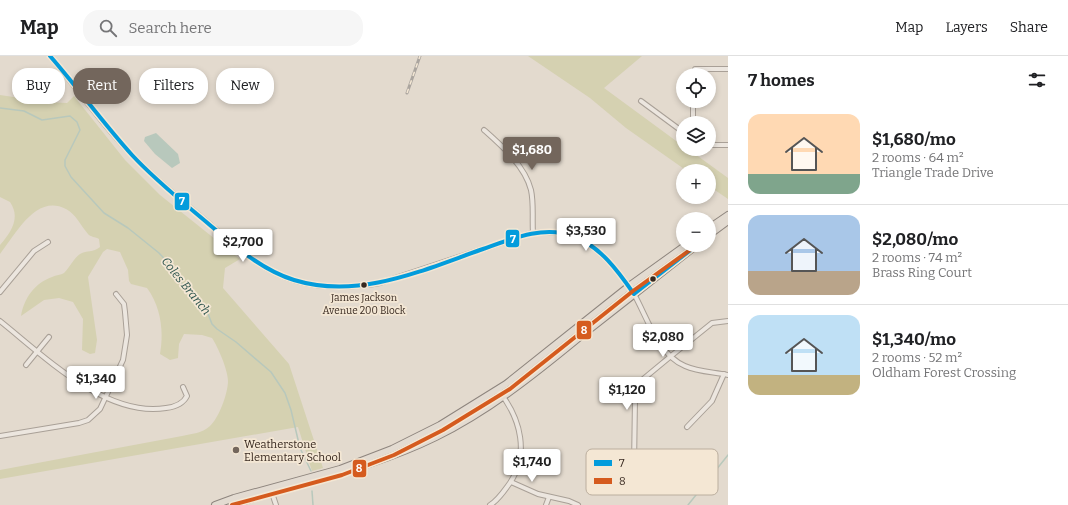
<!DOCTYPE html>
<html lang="en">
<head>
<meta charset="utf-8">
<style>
  body { margin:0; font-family:Bitter,serif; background:#f6f6f6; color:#202124; height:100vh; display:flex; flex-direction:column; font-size:15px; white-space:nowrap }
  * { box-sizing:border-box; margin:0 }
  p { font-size:13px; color:#757577 }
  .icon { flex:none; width:22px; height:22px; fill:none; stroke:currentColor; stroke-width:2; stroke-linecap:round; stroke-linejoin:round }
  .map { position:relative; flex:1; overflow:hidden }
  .panel { display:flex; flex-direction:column; background:#fff; width:340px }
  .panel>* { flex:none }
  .top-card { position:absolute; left:12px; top:12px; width:380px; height:36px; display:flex; gap:8px }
  .fabs { position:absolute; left:676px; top:12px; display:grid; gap:8px }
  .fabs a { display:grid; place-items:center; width:40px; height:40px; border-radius:50%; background:#fff; box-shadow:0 2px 6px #0003; font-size:20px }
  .price { position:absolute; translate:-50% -34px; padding:0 9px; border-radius:4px; background:#fff; color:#222; font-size:13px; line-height:26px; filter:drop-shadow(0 1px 2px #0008) }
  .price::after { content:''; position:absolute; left:50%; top:24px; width:12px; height:9px; margin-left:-6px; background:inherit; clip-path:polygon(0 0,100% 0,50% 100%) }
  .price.active { background:#73665c; color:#fff }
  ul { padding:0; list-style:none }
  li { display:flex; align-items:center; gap:12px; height:100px; padding:0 20px }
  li+li { border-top:1px solid #e0e0e0 }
  li span { display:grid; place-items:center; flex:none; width:112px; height:80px; border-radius:12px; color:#555 }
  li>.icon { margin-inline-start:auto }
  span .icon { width:48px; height:48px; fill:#fffc; stroke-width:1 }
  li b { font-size:17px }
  h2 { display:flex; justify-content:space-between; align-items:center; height:48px; padding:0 20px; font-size:17px }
  .chip { padding:0 14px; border-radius:16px; background:#fff; box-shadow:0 2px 6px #0003; font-size:14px; line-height:36px }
  .chip.active { background:#73665c; color:#fff }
  header { display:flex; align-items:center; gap:24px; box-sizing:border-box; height:56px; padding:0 20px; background:#fff; border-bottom:1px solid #e0e0e0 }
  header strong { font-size:19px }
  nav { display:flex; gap:22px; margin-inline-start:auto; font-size:14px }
  .search { width:280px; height:36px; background:#f6f6f6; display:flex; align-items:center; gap:10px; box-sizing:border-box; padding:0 14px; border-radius:16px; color:#757577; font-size:15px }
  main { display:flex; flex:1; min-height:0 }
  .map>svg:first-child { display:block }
  .green { fill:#d5d1b1 }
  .water { fill:#b8c8bc }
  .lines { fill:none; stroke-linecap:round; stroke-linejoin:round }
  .stream { stroke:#b8c8bc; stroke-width:1.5 }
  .minor-casing { stroke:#a9a097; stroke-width:6 }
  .tertiary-casing { stroke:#a9a097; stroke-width:6 }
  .primary-casing { stroke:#8e857e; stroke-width:8 }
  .minor { stroke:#ece6df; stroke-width:4 }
  .tertiary { stroke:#ece6df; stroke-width:4.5 }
  .primary { stroke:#e3dbd1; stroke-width:6 }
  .rail-casing { stroke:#aba59f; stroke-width:3 }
  .rail { stroke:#f4e7d4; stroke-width:1.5; stroke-dasharray:4.5; stroke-linecap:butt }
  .bus-1-casing { stroke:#f4e7d4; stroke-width:7 }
  .bus-2-casing { stroke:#f4e7d4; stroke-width:7 }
  .bus-1 { stroke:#039cdc; stroke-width:4 }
  .bus-2 { stroke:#d55b1e; stroke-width:4 }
  .bus-dot { fill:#37281f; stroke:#f4e7d4; stroke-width:1.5 }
  .poi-dot { fill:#73665c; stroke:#f4e7d4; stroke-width:1.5 }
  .labels { text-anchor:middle; stroke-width:3.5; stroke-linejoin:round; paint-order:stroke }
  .bus-label { font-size:10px; fill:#37281f; stroke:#f4e7d4 }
  .poi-label { font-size:11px; fill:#37281f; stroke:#f4e7d4; text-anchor:start }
  .water-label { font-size:12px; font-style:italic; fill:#2f564f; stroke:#f4e7d4 }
  .key { fill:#f4e7d4; stroke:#bbae9e; stroke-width:1 }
  .key-label { font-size:11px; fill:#37281f }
  .line-badge { stroke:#f4e7d4; stroke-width:1.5 }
  .badge-label { font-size:11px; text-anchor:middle; font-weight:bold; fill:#fff }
</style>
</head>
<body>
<header>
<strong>Map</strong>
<div class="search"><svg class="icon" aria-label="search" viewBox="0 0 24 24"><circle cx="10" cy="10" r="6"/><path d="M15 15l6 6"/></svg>Search here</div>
<nav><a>Map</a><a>Layers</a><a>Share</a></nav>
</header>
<main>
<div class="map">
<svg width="728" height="449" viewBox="0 0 728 449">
  <rect width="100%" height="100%" fill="#e3dace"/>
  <g class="green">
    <path d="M528 0H642L604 32 683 90V93H688L728 122V143L709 130V115H687L626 72 590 42Z"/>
    <path d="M0 39 47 46 67 47 74 40 125 104 160 139 240 203 225 212 223 232 289 308 323 412 312 415 298 371 0 423V414L182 380C191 378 203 377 210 370 219 362 228 337 228 325 228 314 218 291 212 282L202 279 184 278 179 288 178 302 170 304 160 298C164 275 161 251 147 232L131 228 129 225 128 214 120 196 107 193 103 196 88 221 97 284 95 297 90 298 82 294 83 263 73 246 59 242 44 244 21 260C24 242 35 227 52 221 56 219 61 219 64 217 70 211 73 203 80 198 87 194 93 197 100 191L99 183C96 181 90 181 88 178 81 170 76 158 66 153 36 137 15 179 0 198V189C11 176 21 162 10 146L0 141Z"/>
  </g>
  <path class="water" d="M156 77 178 98 180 107 172 112 155 98 144 85 145 81Z"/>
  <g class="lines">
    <g class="stream">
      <path d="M0 52 24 55 42 64 70 60 77 66 80 74 65 104V110L71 121 104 157 128 172 159 197 173 212 185 233 205 250 212 268 217 273 236 286 271 316 285 337 291 354 300 392 311 415"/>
      <path d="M312 435 313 449"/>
      <path d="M688 449 728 399"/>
    </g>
    <g class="minor-casing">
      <g id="minor">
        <path d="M693 19 695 13H728"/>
        <path d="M641 45 683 76"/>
        <path d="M693 67V45"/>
        <path d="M484 74C502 90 525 110 531 134 534 148 532 163 533 177"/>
        <path d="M709 89H728"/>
        <path d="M0 236 34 195 48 186"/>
        <path d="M634 238C647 261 658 299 685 310 698 316 714 316 728 319"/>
        <path d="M0 265C44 300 106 362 166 352 174 351 183 348 187 340L183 331"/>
        <path d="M26 309 49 281"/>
        <path d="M687 371 712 345 724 318"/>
        <path d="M0 380 79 367 88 364 100 353 123 304 127 279 125 256 124 248 116 238"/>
        <path d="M511 426 538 438 569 445 578 449"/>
        <path d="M640 426 634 410 635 342 637 332 642 324 671 300 712 267 728 265"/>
        <path d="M272 437 276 449"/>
        <path d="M490 449C497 445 502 438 507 431 531 400 521 362 498 334"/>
        <path d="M546 449 549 441"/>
      </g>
    </g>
    <g class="tertiary-casing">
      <path id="tertiary" d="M50 0C78 33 103 70 133 100 158 126 186 148 213 171 239 193 263 215 296 225 324 233 352 232 380 227L528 178C579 168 608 199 634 238"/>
    </g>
    <g class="primary-casing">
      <g id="primary">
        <path d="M709 172 728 159"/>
        <path d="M709 179 728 165"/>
        <path d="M215 449 234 442 340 413 392 393 440 369 506 328 629 230 686 189"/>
        <path d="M232 449C301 426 371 413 436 381 489 355 535 318 580 281 619 250 658 220 697 189"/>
      </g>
    </g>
    <use href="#minor" class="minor"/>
    <use href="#tertiary" class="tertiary"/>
    <use href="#primary" class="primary"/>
    <g class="rail-casing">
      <path id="rail" d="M407 37 420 0"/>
    </g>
    <use href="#rail" class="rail"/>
    <g class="bus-1-casing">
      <path id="bus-1" d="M50 0C78 32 103 67 132 99 156 125 184 147 211 170 236 191 262 214 294 224 359 244 423 214 483 193 511 183 543 169 573 180 600 190 618 215 634 238L697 189"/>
    </g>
    <g class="bus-2-casing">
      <path id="bus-2" d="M232 449 342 419 394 399 443 374 510 333 633 235 690 194"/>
    </g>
    <use href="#bus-1" class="bus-1"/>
    <use href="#bus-2" class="bus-2"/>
  </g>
  <g class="bus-dot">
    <circle cx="653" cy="223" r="3.5"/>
    <circle cx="364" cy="229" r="3.5"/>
  </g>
  <circle class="poi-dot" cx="236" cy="394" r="4"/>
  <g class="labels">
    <g class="bus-label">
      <text x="364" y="245">James Jackson<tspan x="364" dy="13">Avenue 200 Block</tspan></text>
    </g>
    <g class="poi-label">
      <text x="244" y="392">Weatherstone<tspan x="244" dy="13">Elementary School</tspan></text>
    </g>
    <g class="water-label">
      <text transform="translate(186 230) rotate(51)" y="4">Coles Branch</text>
    </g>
  </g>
  <rect x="586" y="393" width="132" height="46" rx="6" class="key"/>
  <rect x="594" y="404" width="18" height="6" fill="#039cdc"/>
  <rect x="594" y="422" width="18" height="6" fill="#d55b1e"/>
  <g class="key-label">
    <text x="619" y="411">7</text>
    <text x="619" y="429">8</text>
  </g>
  <g class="line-badge">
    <rect x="174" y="136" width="16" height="19" rx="4" fill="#039cdc"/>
    <rect x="505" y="173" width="15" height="19" rx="4" fill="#039cdc"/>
    <rect x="576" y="264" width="16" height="20" rx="4" fill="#d55b1e"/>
    <rect x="352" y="403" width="15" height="19" rx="4" fill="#d55b1e"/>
  </g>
  <g class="badge-label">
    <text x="182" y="149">7</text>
    <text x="513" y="187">7</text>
    <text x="584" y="278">8</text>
    <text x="359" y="416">8</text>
  </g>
</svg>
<div class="fabs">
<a><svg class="icon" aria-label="locate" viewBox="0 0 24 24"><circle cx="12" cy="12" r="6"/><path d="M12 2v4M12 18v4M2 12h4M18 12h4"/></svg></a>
<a><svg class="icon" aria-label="layers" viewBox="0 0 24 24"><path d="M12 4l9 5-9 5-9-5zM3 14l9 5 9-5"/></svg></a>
<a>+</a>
<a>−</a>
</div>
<b class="price active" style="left:532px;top:115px">$1,680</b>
<b class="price" style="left:586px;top:196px">$3,530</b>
<b class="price" style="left:243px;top:207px">$2,700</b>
<b class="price" style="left:663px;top:302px">$2,080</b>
<b class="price" style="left:96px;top:344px">$1,340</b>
<b class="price" style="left:627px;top:355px">$1,120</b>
<b class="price" style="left:532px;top:427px">$1,740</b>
<div class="top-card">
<a class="chip">Buy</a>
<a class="chip active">Rent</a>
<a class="chip">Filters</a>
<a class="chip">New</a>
</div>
</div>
<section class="panel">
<h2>7 homes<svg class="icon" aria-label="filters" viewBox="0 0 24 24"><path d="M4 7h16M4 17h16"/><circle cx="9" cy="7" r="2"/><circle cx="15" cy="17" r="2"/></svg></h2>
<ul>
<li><span style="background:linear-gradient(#ffd9b3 75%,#7fa58c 0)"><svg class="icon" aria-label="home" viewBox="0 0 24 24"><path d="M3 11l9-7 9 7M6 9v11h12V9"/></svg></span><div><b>$1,680/mo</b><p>2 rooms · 64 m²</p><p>Triangle Trade Drive</p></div></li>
<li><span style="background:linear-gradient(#a9c7e8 70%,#b9a48a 0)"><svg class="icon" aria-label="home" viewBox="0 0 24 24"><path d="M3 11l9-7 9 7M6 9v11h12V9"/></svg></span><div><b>$2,080/mo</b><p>2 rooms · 74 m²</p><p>Brass Ring Court</p></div></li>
<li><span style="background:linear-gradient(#bfe0f5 75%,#c2b280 0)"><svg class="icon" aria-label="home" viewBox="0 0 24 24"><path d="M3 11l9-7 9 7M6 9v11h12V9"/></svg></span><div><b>$1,340/mo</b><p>2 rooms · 52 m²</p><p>Oldham Forest Crossing</p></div></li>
</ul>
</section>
</main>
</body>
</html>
